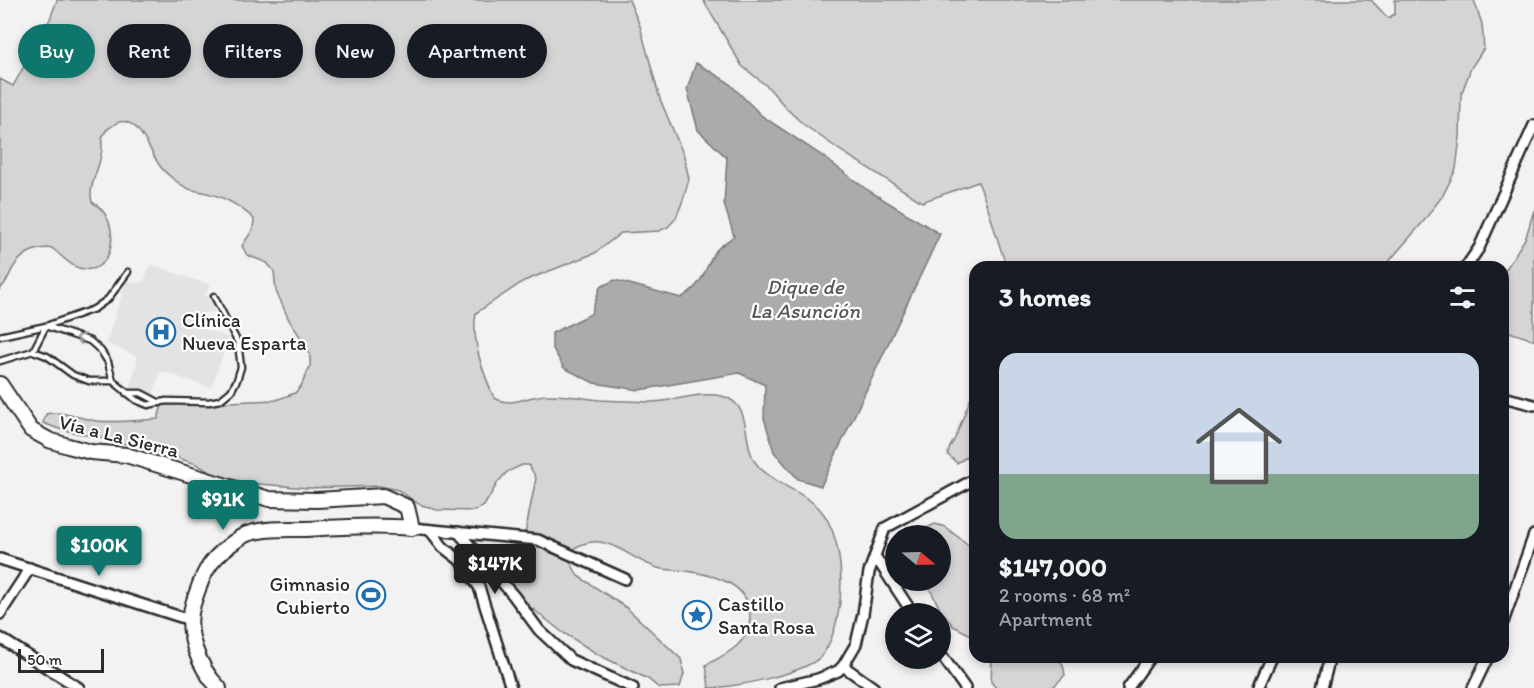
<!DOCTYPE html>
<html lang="en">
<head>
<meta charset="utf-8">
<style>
  body { margin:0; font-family:Itim,sans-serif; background:#20242c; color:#f1f3f6; height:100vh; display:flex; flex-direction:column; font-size:22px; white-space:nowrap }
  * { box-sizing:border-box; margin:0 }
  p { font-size:20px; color:#9ea1a6 }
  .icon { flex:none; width:33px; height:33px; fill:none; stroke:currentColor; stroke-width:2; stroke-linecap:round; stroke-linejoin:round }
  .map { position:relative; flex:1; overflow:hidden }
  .side { position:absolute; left:969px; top:261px; width:540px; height:402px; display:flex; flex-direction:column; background:#171b24; border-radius:18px; box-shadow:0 3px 9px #0003 }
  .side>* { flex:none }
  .top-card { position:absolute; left:18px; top:24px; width:570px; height:54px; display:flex; gap:12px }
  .needle { width:39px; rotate:109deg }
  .buttons { position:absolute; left:885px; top:525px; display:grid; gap:12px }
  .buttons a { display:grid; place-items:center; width:66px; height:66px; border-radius:50%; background:#171b24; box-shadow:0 3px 9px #0003; font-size:30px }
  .scale { position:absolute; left:18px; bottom:15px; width:86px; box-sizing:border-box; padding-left:6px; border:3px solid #2b2b2b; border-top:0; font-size:16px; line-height:21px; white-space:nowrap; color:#2b2b2b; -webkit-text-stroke:4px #fff; paint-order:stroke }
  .price { position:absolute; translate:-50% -51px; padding:0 14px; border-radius:6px; background:#0f766e; color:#fff; font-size:20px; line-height:39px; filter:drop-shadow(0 2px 3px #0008) }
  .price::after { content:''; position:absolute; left:50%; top:36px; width:18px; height:14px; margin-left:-9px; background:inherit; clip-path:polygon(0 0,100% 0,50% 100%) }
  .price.active { background:#222; color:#fff }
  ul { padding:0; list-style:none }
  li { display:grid; align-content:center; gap:12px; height:318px; padding:0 30px }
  li span { display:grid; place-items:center; height:186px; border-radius:18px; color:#555 }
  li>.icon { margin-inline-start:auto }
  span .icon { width:108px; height:108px; fill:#fffc; stroke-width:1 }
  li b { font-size:26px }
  h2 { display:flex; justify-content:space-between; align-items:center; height:72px; padding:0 30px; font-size:26px }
  .chip { padding:0 21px; border-radius:27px; background:#171b24; box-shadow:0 3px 9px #0003; font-size:21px; line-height:54px }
  .chip.active { background:#0f766e; color:#fff }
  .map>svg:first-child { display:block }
  .built { fill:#e3e3e3 }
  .green { fill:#d5d5d5; stroke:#808080; stroke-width:1.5 }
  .water { fill:#ababab; stroke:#787878; stroke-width:1.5 }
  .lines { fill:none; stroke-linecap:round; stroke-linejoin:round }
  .lane-casing { stroke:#2b2b2b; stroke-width:9 }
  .street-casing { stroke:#2b2b2b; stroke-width:14 }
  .secondary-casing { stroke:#2b2b2b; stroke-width:18 }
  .lane { stroke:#fff; stroke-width:4.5 }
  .street { stroke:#fff; stroke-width:9 }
  .secondary { stroke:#fff; stroke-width:14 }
  .oneway { stroke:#a0a0a0 }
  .labels { text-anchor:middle; stroke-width:4.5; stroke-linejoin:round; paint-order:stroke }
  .poi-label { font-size:20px; fill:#2b2b2b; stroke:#fff; text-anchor:start }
  .street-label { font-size:20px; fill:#2b2b2b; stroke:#fff }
  .water-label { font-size:21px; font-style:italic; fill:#585858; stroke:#fff }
</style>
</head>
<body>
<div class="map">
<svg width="1534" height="688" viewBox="0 0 1534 688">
  <rect width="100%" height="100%" fill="#f2f2f2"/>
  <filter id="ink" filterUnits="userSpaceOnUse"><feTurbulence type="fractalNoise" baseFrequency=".0167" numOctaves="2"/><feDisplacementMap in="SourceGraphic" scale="12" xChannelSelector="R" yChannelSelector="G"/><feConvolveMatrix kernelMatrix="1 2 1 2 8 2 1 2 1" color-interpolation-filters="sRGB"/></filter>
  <g filter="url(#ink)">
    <path class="built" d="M150 264 210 285 205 296 218 301 214 313 206 312 200 327 229 338 211 388 161 371 152 397 130 389 138 357 106 343 126 282H144Z"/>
    <g class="green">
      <path d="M57 0H629L640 26 660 99 684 156 689 179 683 200 676 218 668 227 659 231 621 233 595 253 524 281 476 313C471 341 483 372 494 398 514 408 525 396 546 395 564 394 582 398 600 400 616 401 633 401 650 402 672 402 700 391 722 396 756 405 739 446 759 467 776 485 802 491 819 508 848 540 847 620 823 654 810 673 732 688 709 688L706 665C727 654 750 643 750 617 750 583 714 575 686 571 677 569 667 571 658 568 627 559 603 525 569 552L570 561 578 576 627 608 681 659 684 674 680 687 659 688 648 679 599 655 562 632 529 606 516 592 510 577 505 551 522 541 526 529 536 478 529 465H522L507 472 498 482 484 506 475 511 437 510 419 504 398 490 380 486 308 488 234 482 217 476 196 464 154 450 59 429 43 423 46 414C60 410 81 419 97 421 117 423 138 420 158 419L162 405 276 400 295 393 301 386 310 366V356L307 347 289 320 276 291 274 271 267 263 247 255 242 246 253 229 254 219C240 206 225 197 207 193 201 191 194 191 189 189 180 185 166 174 160 166 150 153 136 107 112 126 105 130 101 137 102 145 103 166 87 183 92 202 124 219 115 279 79 268 70 266 60 254 52 248 37 248 25 251 15 265 9 273 8 282 0 289V79L13 86 50 19Z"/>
      <path d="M703 0H1371L1388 18 1395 14V0H1474L1482 24 1484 48 1471 68 1461 95 1460 137 1456 169 1443 195 1423 222 1384 267H1007C996 239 990 209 978 182L922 202 841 151 803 124 788 110 768 87 742 66Z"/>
      <path d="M1534 210V340L1503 330V274L1526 237Z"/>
      <path d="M975 389V452L957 463 948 455C948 447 952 445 955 438 962 422 967 405 975 389Z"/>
      <path d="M935 524 945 527 975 550V637L953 626 940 609 926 581 940 580V536L916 535V533Z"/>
      <path d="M992 657H1058L1063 665 1065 675 1052 688H996L991 682Z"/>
    </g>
    <path class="water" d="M696 63 728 82 762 116 821 155 866 189 940 234 821 486 798 479 774 452 764 418 765 385 739 373 639 390 594 383 564 368 552 347V333L591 314 600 287 615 280 681 298C705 283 702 273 715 252 719 246 728 241 734 236L724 204 727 158 698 130 687 89Z"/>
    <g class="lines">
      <g class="lane-casing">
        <g id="lane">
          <path d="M0 336 46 326 90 341 101 351 108 362 113 381 136 400 148 405 166 401 209 402 220 400 231 391 237 380 241 367 238 343 214 296"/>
          <path d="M33 351 46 326 94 309 108 299 128 272"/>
          <path d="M0 361 33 351 47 356 73 375 89 381H113"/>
          <path d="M126 393H141L160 403"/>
        </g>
      </g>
      <g class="street-casing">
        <g id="street">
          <path d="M1466 267 1479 248 1534 125"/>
          <path d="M1503 397 1534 405"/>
          <path d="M412 528 538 540 625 579"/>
          <path d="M430 530 443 547 461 561 479 587 511 688"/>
          <path d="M458 532 513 595 539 630 571 660 633 688"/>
          <path d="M875 556 913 614"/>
          <path d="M0 559 190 620"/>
          <path d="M0 614 30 568"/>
          <path d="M1503 622 1534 535"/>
          <path d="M0 638 79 688"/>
          <path d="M940 653 965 688"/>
          <path d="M843 666 874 688"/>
          <path d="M780 688 818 679 838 671 843 666 856 644 863 614 869 572 885 528 975 479"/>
          <path d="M1128 688 1150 657"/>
          <path d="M1258 688 1272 657"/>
          <path d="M1322 688 1330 657"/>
          <path d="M1473 688 1488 657"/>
        </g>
      </g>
      <g class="secondary-casing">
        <path id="secondary" d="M0 384 31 430 49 440 68 446 91 452 126 455 269 499 317 500 383 496 407 507 412 528C377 525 341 527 306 529 287 529 264 528 247 534 241 536 236 541 231 544 207 562 202 576 193 604 184 632 199 668 219 688"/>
      </g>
      <use href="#lane" class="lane"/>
      <use href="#street" class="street"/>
      <use href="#secondary" class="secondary"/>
    </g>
    <defs><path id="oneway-chevron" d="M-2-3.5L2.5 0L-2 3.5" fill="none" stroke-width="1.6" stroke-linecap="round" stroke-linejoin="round" transform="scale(1.5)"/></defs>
    <use class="oneway" href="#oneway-chevron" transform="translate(80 338) rotate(-161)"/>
  </g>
  <defs>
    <g id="hospital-ring" transform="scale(1.5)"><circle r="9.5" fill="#fff" stroke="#1f6fb2" stroke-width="1.5"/><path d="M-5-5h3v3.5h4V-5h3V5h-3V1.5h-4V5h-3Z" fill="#1f6fb2"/></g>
    <g id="stadium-ring" transform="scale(1.5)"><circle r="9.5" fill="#fff" stroke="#1f6fb2" stroke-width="1.5"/><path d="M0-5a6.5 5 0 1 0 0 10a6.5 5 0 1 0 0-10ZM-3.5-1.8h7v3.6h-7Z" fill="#1f6fb2"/></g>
    <g id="sight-ring" transform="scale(1.5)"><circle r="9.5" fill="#fff" stroke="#1f6fb2" stroke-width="1.5"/><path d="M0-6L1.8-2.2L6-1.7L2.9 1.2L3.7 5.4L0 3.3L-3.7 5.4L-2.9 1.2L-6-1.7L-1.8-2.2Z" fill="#1f6fb2"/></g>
  </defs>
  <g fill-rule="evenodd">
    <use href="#hospital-ring" x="161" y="332"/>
    <use href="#stadium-ring" x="371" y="595"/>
    <use href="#sight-ring" x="697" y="615"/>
  </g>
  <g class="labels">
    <g class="poi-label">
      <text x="182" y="327">Clínica<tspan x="182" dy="23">Nueva Esparta</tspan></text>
      <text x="350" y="591" text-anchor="end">Gimnasio<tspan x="350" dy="23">Cubierto</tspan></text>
      <text x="718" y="611">Castillo<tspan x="718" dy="23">Santa Rosa</tspan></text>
    </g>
    <g class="street-label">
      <text transform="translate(119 436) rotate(14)" y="7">Vía a La Sierra</text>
    </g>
    <g class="water-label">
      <text x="805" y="294">Dique de<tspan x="805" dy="24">La Asunción</tspan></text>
    </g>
  </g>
</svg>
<div class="buttons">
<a><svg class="needle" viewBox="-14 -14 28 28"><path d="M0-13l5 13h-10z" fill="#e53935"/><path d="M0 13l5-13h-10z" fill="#9ea1a6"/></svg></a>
<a><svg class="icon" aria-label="layers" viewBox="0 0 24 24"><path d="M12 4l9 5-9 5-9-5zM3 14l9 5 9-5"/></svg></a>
</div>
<div class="scale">50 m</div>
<b class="price" style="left:223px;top:531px">$91K</b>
<b class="price" style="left:99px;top:577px">$100K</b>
<b class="price active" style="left:495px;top:595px">$147K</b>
<div class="top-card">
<a class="chip active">Buy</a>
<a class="chip">Rent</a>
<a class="chip">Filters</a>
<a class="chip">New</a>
<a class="chip">Apartment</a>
</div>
<section class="side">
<h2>3 homes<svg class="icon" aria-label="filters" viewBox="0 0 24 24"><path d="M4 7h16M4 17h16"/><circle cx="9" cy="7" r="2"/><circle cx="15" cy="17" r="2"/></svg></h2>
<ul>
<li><span style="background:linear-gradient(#c9d6e8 65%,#7fa58c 0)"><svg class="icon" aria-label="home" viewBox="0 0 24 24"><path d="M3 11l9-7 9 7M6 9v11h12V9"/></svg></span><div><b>$147,000</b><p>2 rooms · 68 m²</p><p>Apartment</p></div></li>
</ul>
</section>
</div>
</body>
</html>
